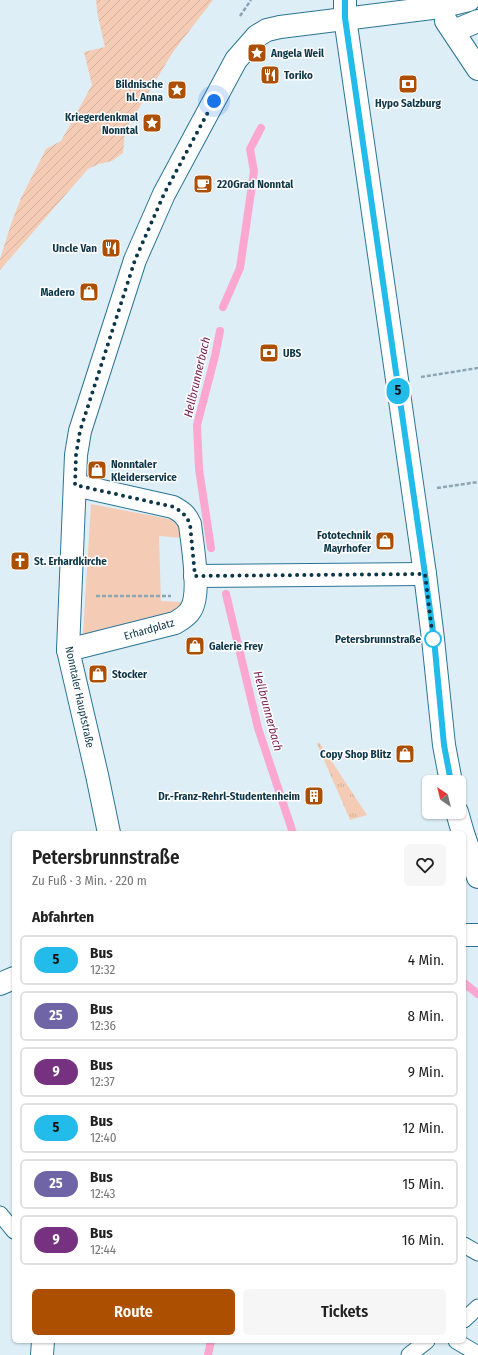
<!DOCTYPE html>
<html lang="de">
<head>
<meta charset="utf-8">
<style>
	:root { --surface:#fff; --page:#f6f6f6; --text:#222; --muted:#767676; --line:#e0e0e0; --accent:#ad4f00 }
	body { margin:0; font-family:"Fira Sans Condensed",sans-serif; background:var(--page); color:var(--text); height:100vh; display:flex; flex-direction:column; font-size:15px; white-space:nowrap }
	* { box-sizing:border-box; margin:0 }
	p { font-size:13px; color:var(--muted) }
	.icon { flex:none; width:22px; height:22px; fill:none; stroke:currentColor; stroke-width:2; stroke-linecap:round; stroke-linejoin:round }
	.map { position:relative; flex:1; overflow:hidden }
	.drawer { position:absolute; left:12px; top:831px; width:454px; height:512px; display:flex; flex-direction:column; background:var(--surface); border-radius:6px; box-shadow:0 1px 3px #0004 }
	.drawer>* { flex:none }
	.badge { padding:0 8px; border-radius:13px; font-size:14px; line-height:26px }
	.needle { width:26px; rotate:325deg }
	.tools { position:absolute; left:422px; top:775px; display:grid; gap:8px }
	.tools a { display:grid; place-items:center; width:44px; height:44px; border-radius:6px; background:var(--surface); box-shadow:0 1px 3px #0004; font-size:20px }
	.you { position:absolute; width:20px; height:20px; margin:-10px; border:3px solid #fff; border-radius:50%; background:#1a73e8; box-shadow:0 0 0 6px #1a73e833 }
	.map>.badge { position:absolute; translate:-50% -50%; box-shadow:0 0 0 2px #fff }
	h2 { padding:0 20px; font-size:15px; line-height:36px }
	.round { display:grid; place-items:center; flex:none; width:42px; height:42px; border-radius:6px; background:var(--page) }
	.headline { display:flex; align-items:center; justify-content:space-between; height:68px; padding:0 20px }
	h1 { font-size:19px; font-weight:600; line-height:30px }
	.button { display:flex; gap:8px; margin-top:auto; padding:8px 20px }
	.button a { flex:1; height:46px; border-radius:6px; background:var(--accent); color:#fff; font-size:16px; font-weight:600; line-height:46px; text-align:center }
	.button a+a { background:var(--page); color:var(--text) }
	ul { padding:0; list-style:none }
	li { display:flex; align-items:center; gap:12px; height:50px; margin:0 8px 6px; padding:0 12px; border:2px solid var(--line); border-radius:6px }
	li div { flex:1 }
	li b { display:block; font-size:15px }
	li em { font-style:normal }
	li .badge { min-width:44px; font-weight:700; text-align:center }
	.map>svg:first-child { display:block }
	.grass { fill:url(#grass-tufts) }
	.park { fill:#f4ccb6 }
	.garden { fill:url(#garden-furrows) }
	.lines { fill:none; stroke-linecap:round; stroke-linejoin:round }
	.stream { stroke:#fca7cf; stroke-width:8 }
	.lane-casing { stroke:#2b7594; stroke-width:17 }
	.street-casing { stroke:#2b7594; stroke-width:24 }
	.secondary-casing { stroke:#2b7594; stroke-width:24 }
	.path { stroke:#8ba6b2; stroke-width:2.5; stroke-dasharray:4 2; stroke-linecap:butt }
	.lane { stroke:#fff; stroke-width:15 }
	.street { stroke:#fff; stroke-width:22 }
	.secondary { stroke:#fff; stroke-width:22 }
	.line-casing { stroke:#fff; stroke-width:9 }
	.line { stroke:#22bbea; stroke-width:6 }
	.walk { stroke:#0d3748; stroke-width:4; stroke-dasharray:0 7.2 }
	.stop-dot { fill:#fff; stroke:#22bbea; stroke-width:2 }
	.labels { text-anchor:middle; stroke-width:3; stroke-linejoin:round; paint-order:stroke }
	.poi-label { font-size:11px; font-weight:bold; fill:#0d3748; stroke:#fff; text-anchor:start }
	.street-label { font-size:11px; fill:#0d3748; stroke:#fff }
	.stop-label { font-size:11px; font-weight:bold; fill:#0d3748; stroke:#fff; text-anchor:end }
	.water-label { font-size:12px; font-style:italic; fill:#781d51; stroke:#fff }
</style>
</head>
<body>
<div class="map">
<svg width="478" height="1355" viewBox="0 0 478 1355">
	<defs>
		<pattern id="grass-tufts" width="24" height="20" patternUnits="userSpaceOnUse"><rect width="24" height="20" fill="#f4ccb6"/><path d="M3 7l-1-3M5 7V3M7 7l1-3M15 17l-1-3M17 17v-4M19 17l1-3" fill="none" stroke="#d0b09e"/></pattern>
		<pattern id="garden-furrows" width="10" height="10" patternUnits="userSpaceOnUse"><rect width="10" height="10" fill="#f4ccb6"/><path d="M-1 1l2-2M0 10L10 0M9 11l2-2" fill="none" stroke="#d0b09e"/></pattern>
	</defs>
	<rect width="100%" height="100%" fill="#ddeef7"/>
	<!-- grass -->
	<path class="grass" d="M319,742L367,815L350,820L317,744Z"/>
	<!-- park -->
	<path class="park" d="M91,504L169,519L178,525L182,538L159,536L161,601L182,602L180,611L170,616L83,634Z"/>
	<!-- garden -->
	<path class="garden" d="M96,0H213L173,52L125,131L123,153L112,161L99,164L88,169L0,270V259L11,224L21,198L46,149L61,141L92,85L84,52L105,47L98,17Z"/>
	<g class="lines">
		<!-- stream -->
		<g class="stream">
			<path d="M223,307L240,268L254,171L250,149L261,128"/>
			<path d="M211,548L199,469L197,425L215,356L220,331"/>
			<path d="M226,594L258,728L293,833"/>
			<path d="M464,983L478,994"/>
			<path d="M208,1355L211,1341"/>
		</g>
		<defs>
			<g id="lane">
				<path d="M0,1214L14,1231"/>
				<path d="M464,1245L478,1253"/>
				<path d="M464,1320L478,1307"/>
				<path d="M456,1341L478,1354"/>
				<path d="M409,1355L427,1341"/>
			</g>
			<g id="street">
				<path d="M446,21L478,69"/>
				<path d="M454,31L478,21"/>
				<path d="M195,576L425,574"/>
				<path d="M68,650L175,623C180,620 187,616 190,611C202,595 192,544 190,524C186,515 182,512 173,507L75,485"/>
				<path d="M109,833L97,775L68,650L76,455L80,431L135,260L164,194L236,60L257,36L267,30L280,27L440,7L469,0"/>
				<path d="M464,935H478"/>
				<path d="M0,984L14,978"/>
				<path d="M42,1355L43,1341"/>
			</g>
			<g id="secondary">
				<path d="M345,0V18L425,574L433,639L444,745L451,782"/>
				<path d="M457,812L463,833"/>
				<path d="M464,836L478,877"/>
			</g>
		</defs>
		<!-- lane casing -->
		<use href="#lane" class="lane-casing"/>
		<!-- street casing -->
		<use href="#street" class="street-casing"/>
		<!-- secondary casing -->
		<use href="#secondary" class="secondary-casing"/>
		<!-- path -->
		<g class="path">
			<path d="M240,16L251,0"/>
			<path d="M421,377L478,368"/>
			<path d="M437,488L478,482"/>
			<path d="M96,596H171"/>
		</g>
		<!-- lane -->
		<use href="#lane" class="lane"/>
		<!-- street -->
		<use href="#street" class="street"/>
		<!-- secondary -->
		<use href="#secondary" class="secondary"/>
	</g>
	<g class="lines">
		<defs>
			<path id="line" d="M345,0V18L423,560L434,639L444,745L451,782"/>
		</defs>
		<!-- line casing -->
		<use href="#line" class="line-casing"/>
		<!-- line -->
		<use href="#line" class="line"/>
		<!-- walk -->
		<path class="walk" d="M214,101L164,194L135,260L80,431L76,455L75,485L174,507C182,512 186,515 190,524L195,576L425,574L433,639"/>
	</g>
	<!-- icons -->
	<defs>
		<symbol id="sight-square" viewBox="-11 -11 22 22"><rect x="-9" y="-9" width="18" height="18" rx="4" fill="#ad4f00" stroke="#fff"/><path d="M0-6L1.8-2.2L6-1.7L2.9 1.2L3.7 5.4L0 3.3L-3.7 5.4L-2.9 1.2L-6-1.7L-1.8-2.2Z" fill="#fff"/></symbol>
		<symbol id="restaurant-square" viewBox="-11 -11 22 22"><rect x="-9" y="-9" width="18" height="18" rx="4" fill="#ad4f00" stroke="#fff"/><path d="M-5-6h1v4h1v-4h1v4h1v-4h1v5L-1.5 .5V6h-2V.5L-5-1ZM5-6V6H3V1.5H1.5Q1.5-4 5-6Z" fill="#fff"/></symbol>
		<symbol id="bank-square" viewBox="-11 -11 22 22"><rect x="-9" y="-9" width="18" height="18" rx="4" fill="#ad4f00" stroke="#fff"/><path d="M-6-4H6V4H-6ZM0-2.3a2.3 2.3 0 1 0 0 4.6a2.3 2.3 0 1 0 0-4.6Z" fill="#fff"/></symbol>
		<symbol id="cafe-square" viewBox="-11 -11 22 22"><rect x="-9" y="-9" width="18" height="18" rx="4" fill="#ad4f00" stroke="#fff"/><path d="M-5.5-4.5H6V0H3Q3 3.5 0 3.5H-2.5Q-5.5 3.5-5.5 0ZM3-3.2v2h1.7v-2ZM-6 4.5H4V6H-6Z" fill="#fff"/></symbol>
		<symbol id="shop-square" viewBox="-11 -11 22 22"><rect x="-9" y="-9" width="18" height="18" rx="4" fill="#ad4f00" stroke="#fff"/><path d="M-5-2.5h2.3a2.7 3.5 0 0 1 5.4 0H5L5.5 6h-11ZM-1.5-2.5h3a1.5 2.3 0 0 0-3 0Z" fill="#fff"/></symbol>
		<symbol id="church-square" viewBox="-11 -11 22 22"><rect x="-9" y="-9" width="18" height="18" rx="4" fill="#ad4f00" stroke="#fff"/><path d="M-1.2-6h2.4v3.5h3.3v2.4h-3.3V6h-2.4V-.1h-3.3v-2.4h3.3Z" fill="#fff"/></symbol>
		<symbol id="building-square" viewBox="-11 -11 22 22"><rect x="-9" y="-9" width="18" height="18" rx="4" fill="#ad4f00" stroke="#fff"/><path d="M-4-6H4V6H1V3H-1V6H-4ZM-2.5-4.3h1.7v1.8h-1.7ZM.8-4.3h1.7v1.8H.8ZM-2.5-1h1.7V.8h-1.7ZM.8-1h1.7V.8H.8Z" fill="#fff"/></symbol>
	</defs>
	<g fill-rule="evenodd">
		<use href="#sight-square" x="246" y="42" width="22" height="22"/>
		<use href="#restaurant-square" x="259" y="64" width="22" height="22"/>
		<use href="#bank-square" x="397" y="73" width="22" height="22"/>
		<use href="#sight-square" x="166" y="79" width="22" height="22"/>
		<use href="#sight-square" x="141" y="112" width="22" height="22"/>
		<use href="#cafe-square" x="192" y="173" width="22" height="22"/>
		<use href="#restaurant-square" x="100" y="237" width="22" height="22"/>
		<use href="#shop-square" x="78" y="281" width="22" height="22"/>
		<use href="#bank-square" x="258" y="342" width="22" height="22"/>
		<use href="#shop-square" x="86" y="459" width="22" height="22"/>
		<use href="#shop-square" x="374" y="530" width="22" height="22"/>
		<use href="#church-square" x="9" y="550" width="22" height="22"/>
		<use href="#shop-square" x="184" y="635" width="22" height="22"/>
		<use href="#shop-square" x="87" y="663" width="22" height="22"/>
		<use href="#shop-square" x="394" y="743" width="22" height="22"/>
		<use href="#building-square" x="303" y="785" width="22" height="22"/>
	</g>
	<!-- markers -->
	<circle class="stop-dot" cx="433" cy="639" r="8"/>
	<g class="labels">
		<!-- poi labels -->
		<g class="poi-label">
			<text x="271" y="57">Angela Weil</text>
			<text x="284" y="79">Toriko</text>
			<text x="163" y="88" text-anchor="end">Bildnische<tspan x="163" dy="13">hl. Anna</tspan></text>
			<text x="408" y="107" text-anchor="middle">Hypo Salzburg</text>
			<text x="138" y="121" text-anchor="end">Kriegerdenkmal<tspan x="138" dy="13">Nonntal</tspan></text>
			<text x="217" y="188">220Grad Nonntal</text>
			<text x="97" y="252" text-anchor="end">Uncle Van</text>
			<text x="75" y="296" text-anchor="end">Madero</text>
			<text x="283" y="357">UBS</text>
			<text x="111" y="468">Nonntaler<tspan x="111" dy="13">Kleiderservice</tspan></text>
			<text x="371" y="539" text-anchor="end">Fototechnik<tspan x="371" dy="13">Mayrhofer</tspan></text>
			<text x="34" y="565">St. Erhardkirche</text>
			<text x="209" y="650">Galerie Frey</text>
			<text x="112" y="678">Stocker</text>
			<text x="391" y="758" text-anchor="end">Copy Shop Blitz</text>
			<text x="300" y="800" text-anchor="end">Dr.-Franz-Rehrl-Studentenheim</text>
		</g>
		<!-- street labels -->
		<g class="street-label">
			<text transform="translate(149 629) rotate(-16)" y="4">Erhardplatz</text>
			<text transform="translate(80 697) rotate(78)" y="4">Nonntaler Hauptstraße</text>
		</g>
		<!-- stop labels -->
		<g class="stop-label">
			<text x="421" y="643">Petersbrunnstraße</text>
		</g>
		<!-- water labels -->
		<g class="water-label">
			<text transform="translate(197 377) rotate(-77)" y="4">Hellbrunnerbach</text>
			<text transform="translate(268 711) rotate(75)" y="4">Hellbrunnerbach</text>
		</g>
	</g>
</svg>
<div class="tools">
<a><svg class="needle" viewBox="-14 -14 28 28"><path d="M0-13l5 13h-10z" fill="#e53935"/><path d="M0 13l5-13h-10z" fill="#767676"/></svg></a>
</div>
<div class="you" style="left:214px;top:101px"></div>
<b class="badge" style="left:398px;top:391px;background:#22bbea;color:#111">5</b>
<section class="drawer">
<div class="headline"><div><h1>Petersbrunnstraße</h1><p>Zu Fuß · 3 Min. · 220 m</p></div><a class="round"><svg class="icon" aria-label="heart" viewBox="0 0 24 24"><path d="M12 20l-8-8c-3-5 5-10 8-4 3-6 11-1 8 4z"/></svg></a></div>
<h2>Abfahrten</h2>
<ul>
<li><span class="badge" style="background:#22bbea;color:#111">5</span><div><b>Bus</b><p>12:32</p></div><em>4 Min.</em></li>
<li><span class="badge" style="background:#6f64a5;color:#fff">25</span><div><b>Bus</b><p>12:36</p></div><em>8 Min.</em></li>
<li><span class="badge" style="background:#763180;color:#fff">9</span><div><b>Bus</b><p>12:37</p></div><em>9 Min.</em></li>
<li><span class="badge" style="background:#22bbea;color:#111">5</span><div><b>Bus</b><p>12:40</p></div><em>12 Min.</em></li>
<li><span class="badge" style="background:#6f64a5;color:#fff">25</span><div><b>Bus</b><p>12:43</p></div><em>15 Min.</em></li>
<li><span class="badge" style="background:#763180;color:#fff">9</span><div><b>Bus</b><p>12:44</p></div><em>16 Min.</em></li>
</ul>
<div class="button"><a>Route</a><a>Tickets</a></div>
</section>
</div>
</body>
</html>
